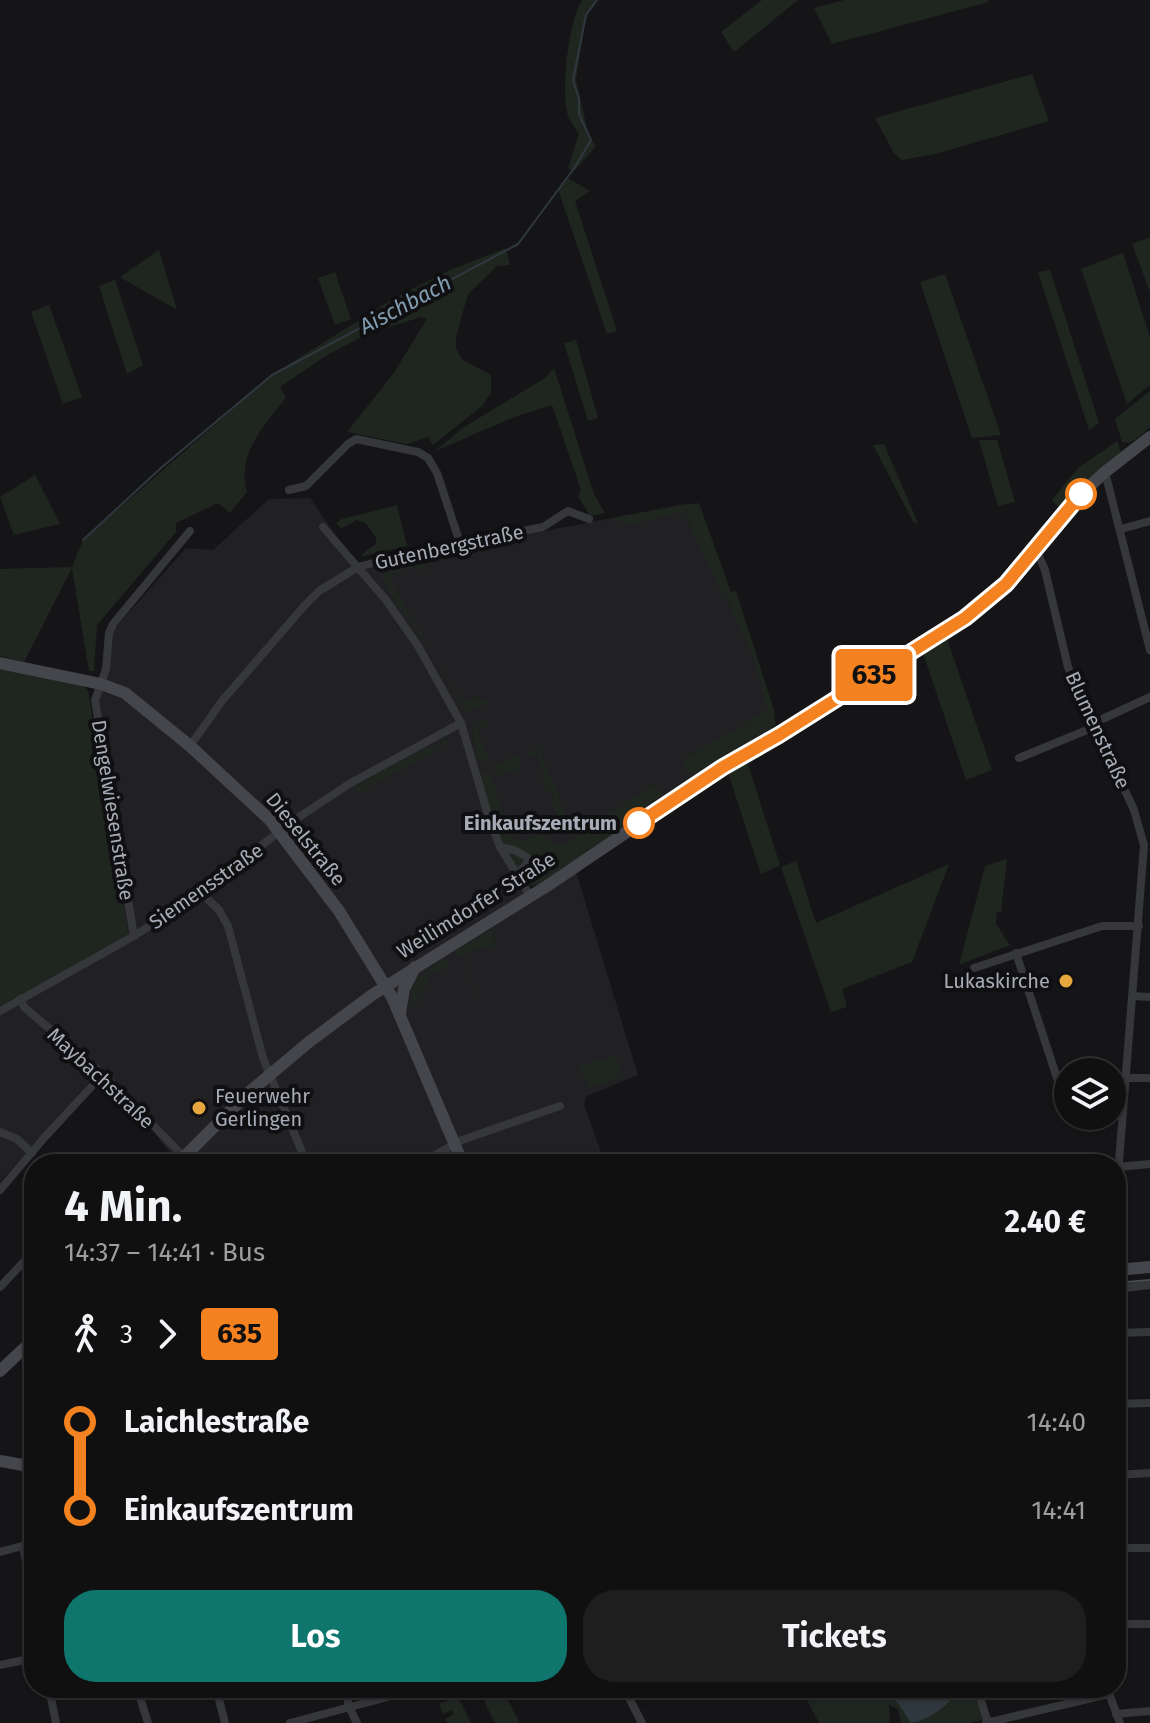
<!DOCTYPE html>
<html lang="de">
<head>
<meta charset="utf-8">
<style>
	:root { --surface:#101011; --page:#1e1e1f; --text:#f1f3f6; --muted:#9c9d9f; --line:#303031; --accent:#0f766e }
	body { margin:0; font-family:"Fira Sans",sans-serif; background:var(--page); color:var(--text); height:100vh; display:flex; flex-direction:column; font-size:30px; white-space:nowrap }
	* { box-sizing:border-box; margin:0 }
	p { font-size:26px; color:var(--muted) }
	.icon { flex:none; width:44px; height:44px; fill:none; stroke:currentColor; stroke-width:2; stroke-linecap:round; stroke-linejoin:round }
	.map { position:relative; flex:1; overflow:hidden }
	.details { position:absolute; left:24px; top:1154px; width:1102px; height:544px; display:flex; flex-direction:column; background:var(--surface); border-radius:32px; box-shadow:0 2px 6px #0004,0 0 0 2px var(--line) }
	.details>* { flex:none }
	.badge { padding:0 16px; border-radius:6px; font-size:28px; line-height:52px }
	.tools { position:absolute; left:1054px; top:1058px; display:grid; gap:16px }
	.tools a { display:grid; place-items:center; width:72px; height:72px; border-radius:50%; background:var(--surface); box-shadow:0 2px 6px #0004,0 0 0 2px var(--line); font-size:40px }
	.map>.badge { position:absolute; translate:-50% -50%; box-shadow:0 0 0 4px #fff }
	.legs { display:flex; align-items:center; gap:12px; height:88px; padding:0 40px; font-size:26px }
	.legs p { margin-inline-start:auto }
	.headline { display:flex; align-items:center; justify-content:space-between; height:136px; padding:0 40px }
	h1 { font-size:44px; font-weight:700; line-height:60px }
	.action { display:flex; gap:16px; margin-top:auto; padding:16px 40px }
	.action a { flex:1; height:92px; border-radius:32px; background:var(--accent); color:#fff; font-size:32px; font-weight:700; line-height:92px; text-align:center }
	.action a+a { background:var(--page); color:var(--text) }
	ul { padding:0 40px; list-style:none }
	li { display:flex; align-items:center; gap:28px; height:88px; font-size:30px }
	li i { display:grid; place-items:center; width:12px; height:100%; margin:0 10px; background:currentColor }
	li i::after { content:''; width:20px; height:20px; margin:-10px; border:6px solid; border-radius:50%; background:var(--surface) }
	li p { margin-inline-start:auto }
	li:first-child i { background:linear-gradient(#0000 50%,currentColor 0) }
	li:last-child i { background:linear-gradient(currentColor 50%,#0000 0) }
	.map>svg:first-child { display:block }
	.built { fill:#212123 }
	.green { fill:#1f2620 }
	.water { fill:#2f383e }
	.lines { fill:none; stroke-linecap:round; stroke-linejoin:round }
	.stream { stroke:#2f383e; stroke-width:2 }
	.street { stroke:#36373b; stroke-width:8 }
	.secondary { stroke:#44464b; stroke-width:12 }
	.tram { stroke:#4b4d52; stroke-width:2 }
	.line-1-casing { stroke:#fff; stroke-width:18 }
	.line-1 { stroke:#f58220; stroke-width:12 }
	.stop-1-dot { fill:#fff; stroke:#f58220; stroke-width:4 }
	.poi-dot { fill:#e5a73e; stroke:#101012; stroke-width:3 }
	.labels { text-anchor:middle; stroke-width:8; stroke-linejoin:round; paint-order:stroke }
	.street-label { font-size:20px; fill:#a8acb6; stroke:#101012 }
	.stop-label { font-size:20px; font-weight:bold; fill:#a8acb6; stroke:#101012; text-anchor:end }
	.poi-label { font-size:20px; fill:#a8acb6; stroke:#101012; text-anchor:end }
	.water-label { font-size:22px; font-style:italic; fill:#819baf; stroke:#101012 }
</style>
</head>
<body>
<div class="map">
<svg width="1150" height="1723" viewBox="0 0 1150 1723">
	<rect width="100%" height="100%" fill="#151517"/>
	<!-- built -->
	<path class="built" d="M310,498L358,567L690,503L752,645L776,725L524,887L530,896L572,866L577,875L638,1075L587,1096L584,1104L605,1164H178L143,1117L105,1083L92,1079L0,1182V1007L81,962L109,815L92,701L114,629L186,548L213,550L269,499Z"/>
	<!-- green -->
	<g class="green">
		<path d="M582,0H598L586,15L576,79L588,134L596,146L574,171L568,168L579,134C575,127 568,119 567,112C561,87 569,21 582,0Z"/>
		<path d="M762,0H798L734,52L721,32Z"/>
		<path d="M844,0H988L989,2L832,44L814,8Z"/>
		<path d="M1032,74L1049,121L935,154L902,160L894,153L875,118Z"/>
		<path d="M568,178L590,191L575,201L617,331L607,334L558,189Z"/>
		<path d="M1150,237V292L1132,244Z"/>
		<path d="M506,248L510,265L497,266L468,294L456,337V349L463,360L491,375V393L482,406L433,445L428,437L407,444L347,432L393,374L427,319L421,317L365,335L327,355L280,387L286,398C264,425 236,455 247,492L230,513L218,503L176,523V532L97,625L94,671H89L72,568L24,662L0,656V569L72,567L83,540L272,375L396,297L450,270Z"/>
		<path d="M159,250L177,310L120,277Z"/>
		<path d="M1123,253L1150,337V385L1127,404L1081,269Z"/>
		<path d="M1050,270L1099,423L1089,430L1038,272Z"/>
		<path d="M335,272L351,319L335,325L318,278Z"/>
		<path d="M945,274L1001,435L972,438L920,282Z"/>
		<path d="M115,280L143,365L127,374L99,286Z"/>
		<path d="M49,305L82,397L63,404L31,312Z"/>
		<path d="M576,340L598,418L588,421L564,343Z"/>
		<path d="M554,368L594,494L605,513L590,516L578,496L581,490L552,405L514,417L435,451L464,427L545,378Z"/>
		<path d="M1150,391V427C1142,434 1133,445 1122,442L1115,419Z"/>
		<path d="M979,440H997L1015,502L998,506Z"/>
		<path d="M1117,441L1121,453L1061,510L1052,500L1078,468Z"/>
		<path d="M884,444L918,523H914L873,445Z"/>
		<path d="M35,475L60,524L14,535L0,497Z"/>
		<path d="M699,503L731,592L736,591L774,710L775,724L693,775L687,771L684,759L768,710L753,659L726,595H723L684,512L630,524L611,518Z"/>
		<path d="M397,505L407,546L364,556L361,555L376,544V538L366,523L356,520L341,529L336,523L342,519Z"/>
		<path d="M415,559L422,560L427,569L421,572L416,566L392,574L390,581L463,703L480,696L482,700L488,699L489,703L465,712L436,658L384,584V564Z"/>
		<path d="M946,636L992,770L966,780L923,653Z"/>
		<path d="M0,668L77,682L88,690L128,937L0,1006Z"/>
		<path d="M486,719L488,724L477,731L490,762L479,760L472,732L477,724Z"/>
		<path d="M447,740V744L359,793L355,788L402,760Z"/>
		<path d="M542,746L543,750L540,751L567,817L575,815L578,823L563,829L552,801L554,798L551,790L547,791L540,774L544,772L537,755L529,758L527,752Z"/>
		<path d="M516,754L520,758L519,774L515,769L499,776L495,765Z"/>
		<path d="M747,761L780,865L761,874L728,773Z"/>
		<path d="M491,774L508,833L515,840H526L542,833L555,845L566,844L654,784L663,794L624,821V829L560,877L532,886L516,875L500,847L477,776Z"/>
		<path d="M1007,859L1001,912H997L996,924L1010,945L959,965L985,866Z"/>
		<path d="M796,861L816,923L949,864L912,962L842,989L847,1007L831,1012L781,867Z"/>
		<path d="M489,931H491L496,945L494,949L491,945L464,954L481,1011L462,954L456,955L455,952Z"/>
		<path d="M446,958L449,968L427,975L429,985L419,989L421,995L415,997L418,1005L413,1006L412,987L425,972Z"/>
		<path d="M616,1055L623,1077L588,1088L580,1067Z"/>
		<path d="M449,1688L455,1690L471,1688L458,1697L471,1723H447L445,1719L454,1714L452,1710L443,1714L439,1704L451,1699Z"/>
		<path d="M480,1688H485L491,1698L498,1694L495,1688H501L520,1723H495L479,1691Z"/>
		<path d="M801,1688H888V1696L899,1704L911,1723H901L898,1709L889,1705L890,1723H819Z"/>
		<path d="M949,1688H974L983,1720L970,1723H914L944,1707L952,1693Z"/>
	</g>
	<!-- water -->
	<path class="water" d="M888,1688H949L953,1697C945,1708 926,1721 911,1723C904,1714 900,1702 889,1696Z"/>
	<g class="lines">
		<!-- stream -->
		<path class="stream" d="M83,540L162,467L272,375L518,244L575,167L591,140L579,114V99L573,80L586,15L597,0"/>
		<!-- street -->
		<g class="street">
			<path d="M1105,472L1150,650"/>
			<path d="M289,490L306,486L348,444L356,439L418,452L428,458L437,473L460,543"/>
			<path d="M323,527L386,600L418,646L461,723L489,818L500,847L531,897"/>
			<path d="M1121,529L1150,521"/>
			<path d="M1033,551L1039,556L1045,570L1068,667L1134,810L1144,845L1116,1200"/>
			<path d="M190,746L222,701L305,605L319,591L358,567L403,555L543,527L568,511L589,519"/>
			<path d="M1019,758L1087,730L1096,722L1150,697"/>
			<path d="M500,847L514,850L527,857L528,863L516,875"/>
			<path d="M201,893L219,910L228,926L263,1058L307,1164"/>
			<path d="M134,936L95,700L106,669L109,633L113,624L190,531"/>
			<path d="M1016,953L1058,1081L1061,1085L1068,1086"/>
			<path d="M974,968L1102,926H1139"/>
			<path d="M1133,996L1150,997"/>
			<path d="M20,999L24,1007L103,1074L183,1156"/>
			<path d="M0,1011L134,936L201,893L290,823L349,784L461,723"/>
			<path d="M1112,1078H1150"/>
			<path d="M0,1132L17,1139L32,1153"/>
			<path d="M419,1164L462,1140L560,1106"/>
			<path d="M1118,1167L1150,1164"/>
			<path d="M0,1190L44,1138L103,1074"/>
			<path d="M0,1287L34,1251"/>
			<path d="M1116,1289L1150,1285"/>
			<path d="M1116,1333L1150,1332"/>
			<path d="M1116,1404L1150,1403"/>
			<path d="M1116,1475L1150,1473"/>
			<path d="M23,1546L34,1607"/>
			<path d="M1116,1548H1150"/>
			<path d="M0,1552L34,1543"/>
			<path d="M1116,1624H1150"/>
			<path d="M0,1665L34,1658"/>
			<path d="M49,1688L56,1723"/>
			<path d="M137,1688L148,1723"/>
			<path d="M216,1688L225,1723"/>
			<path d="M345,1688L349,1707L357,1723"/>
			<path d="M624,1688L642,1723"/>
			<path d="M977,1688L988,1723"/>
			<path d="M1107,1688L1120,1723"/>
			<path d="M1116,1714L1150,1711"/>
			<path d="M290,1723L421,1688"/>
			<path d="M986,1723L1109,1694"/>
		</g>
		<!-- secondary -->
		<g class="secondary">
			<path d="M0,663L101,684L125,693L190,746L270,820L339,911L392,997L463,1164"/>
			<path d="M400,1013L404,989L415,967"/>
			<path d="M177,1164L247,1094L309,1042L372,995L547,886L723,767L779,735L965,618L1006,584L1081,494L1105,472L1150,437"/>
			<path d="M1116,1270L1150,1267"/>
			<path d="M0,1371L34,1339"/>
			<path d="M0,1461L34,1467"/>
		</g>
		<!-- tram -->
		<path class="tram" d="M1116,1283L1150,1280"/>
	</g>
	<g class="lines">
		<defs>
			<path id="line-1" d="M639,823L723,767L779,735L965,618L1006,584L1081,494"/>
		</defs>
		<!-- line-1 casing -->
		<use href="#line-1" class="line-1-casing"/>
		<!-- line-1 -->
		<use href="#line-1" class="line-1"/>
	</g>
	<!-- markers -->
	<g class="stop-1-dot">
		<circle cx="1081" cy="494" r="14"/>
		<circle cx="639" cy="823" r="14"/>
	</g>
	<g class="poi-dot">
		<circle cx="1066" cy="981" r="8"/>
		<circle cx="199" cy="1108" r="8"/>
	</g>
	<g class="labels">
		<!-- street labels -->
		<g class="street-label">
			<text transform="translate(449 547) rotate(-12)" y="7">Gutenbergstraße</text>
			<text transform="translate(1098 730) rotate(65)" y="7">Blumenstraße</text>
			<text transform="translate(113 810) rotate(81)" y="7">Dengelwiesenstraße</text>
			<text transform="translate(306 839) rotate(51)" y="7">Dieselstraße</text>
			<text transform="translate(206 886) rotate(-35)" y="7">Siemensstraße</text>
			<text transform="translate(476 905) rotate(-32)" y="7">Weilimdorfer Straße</text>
			<text transform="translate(101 1078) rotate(43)" y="7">Maybachstraße</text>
		</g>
		<!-- stop labels -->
		<g class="stop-label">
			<text x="617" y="830">Einkaufszentrum</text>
		</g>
		<!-- poi labels -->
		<g class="poi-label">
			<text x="1050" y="988">Lukaskirche</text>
			<text x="215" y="1103" text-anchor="start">Feuerwehr<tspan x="215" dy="23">Gerlingen</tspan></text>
		</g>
		<!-- water labels -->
		<g class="water-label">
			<text transform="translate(405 304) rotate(-28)" y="8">Aischbach</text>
		</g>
	</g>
</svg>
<div class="tools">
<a><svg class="icon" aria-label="layers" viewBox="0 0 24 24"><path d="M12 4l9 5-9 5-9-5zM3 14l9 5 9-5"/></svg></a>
</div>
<b class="badge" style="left:874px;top:675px;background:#f58220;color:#111">635</b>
<section class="details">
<div class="headline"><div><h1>4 Min.</h1><p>14:37 – 14:41 · Bus</p></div><b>2.40 €</b></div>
<div class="legs"><svg class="icon" aria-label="walk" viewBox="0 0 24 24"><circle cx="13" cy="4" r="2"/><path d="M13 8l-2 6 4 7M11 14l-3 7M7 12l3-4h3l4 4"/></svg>3<svg class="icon" aria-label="forward" viewBox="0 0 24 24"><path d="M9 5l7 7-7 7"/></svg><b class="badge" style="background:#f58220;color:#111">635</b></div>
<ul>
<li><i style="color:#f58220"></i><b>Laichlestraße</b><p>14:40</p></li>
<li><i style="color:#f58220"></i><b>Einkaufszentrum</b><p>14:41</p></li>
</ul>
<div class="action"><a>Los</a><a>Tickets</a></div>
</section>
</div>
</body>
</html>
